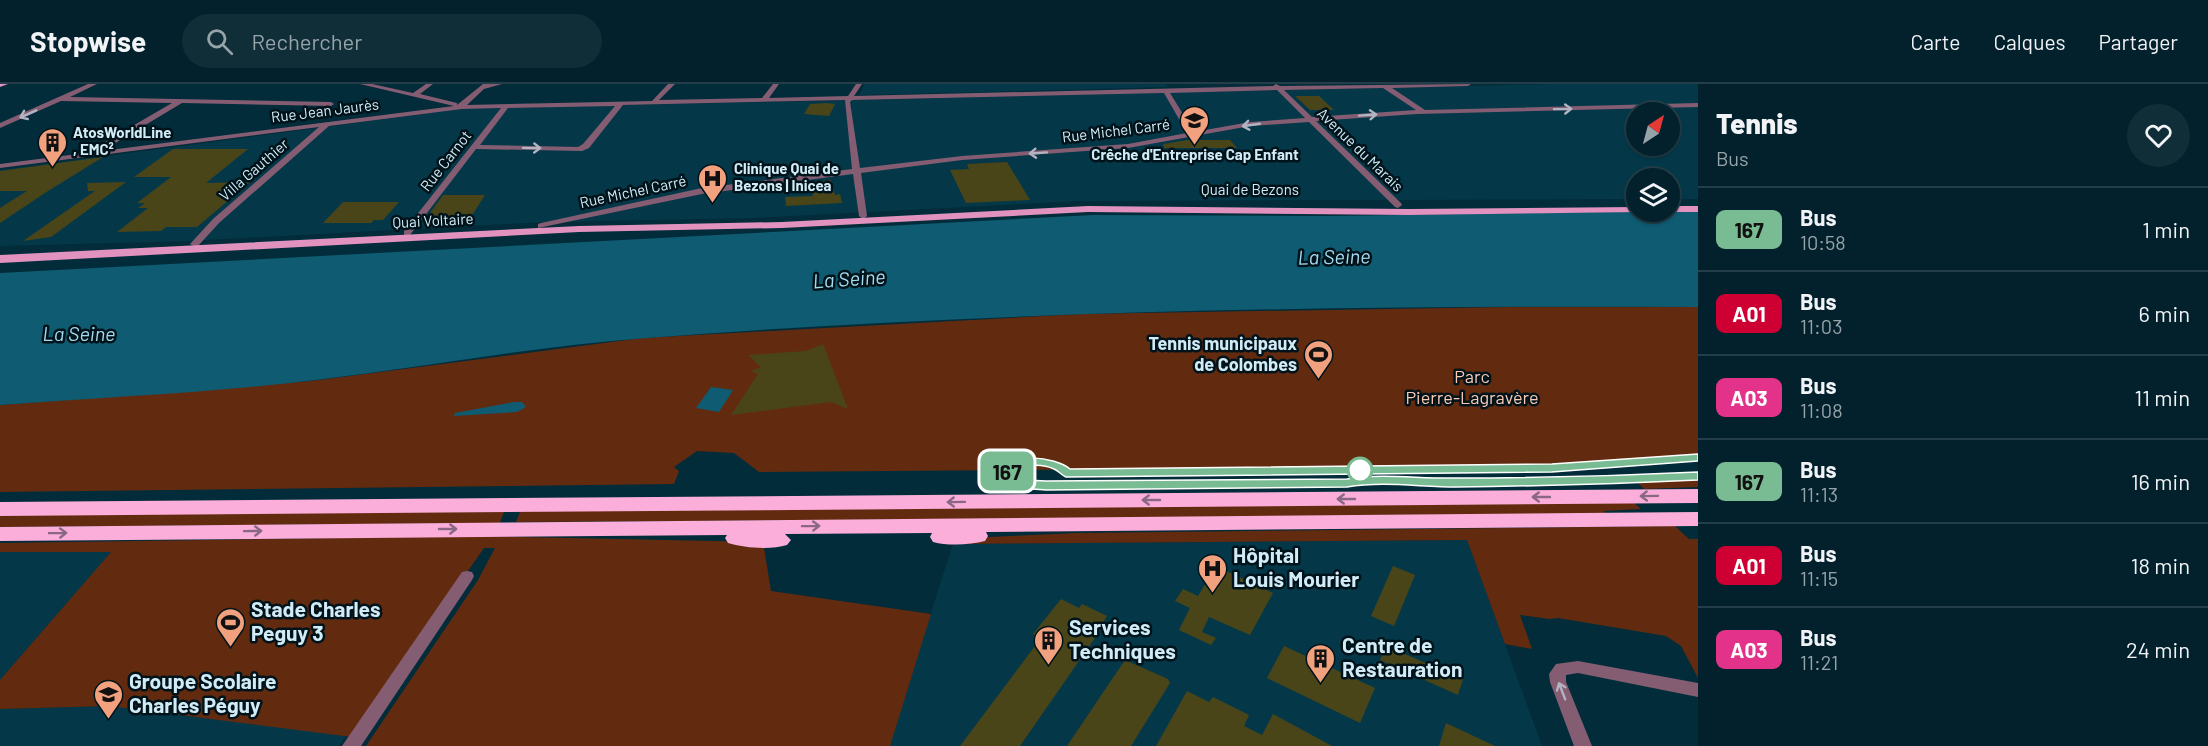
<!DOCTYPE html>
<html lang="fr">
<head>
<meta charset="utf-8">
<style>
	:root { --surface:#02212c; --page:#102e38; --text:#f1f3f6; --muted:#96a3a9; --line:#233e48 }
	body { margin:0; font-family:Barlow,sans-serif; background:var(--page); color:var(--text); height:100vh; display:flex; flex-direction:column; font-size:22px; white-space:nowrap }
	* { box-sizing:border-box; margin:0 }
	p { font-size:20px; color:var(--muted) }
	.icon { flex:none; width:33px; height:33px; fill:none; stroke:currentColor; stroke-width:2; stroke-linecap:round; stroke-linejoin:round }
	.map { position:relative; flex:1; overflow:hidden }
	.sheet { display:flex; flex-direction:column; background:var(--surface); width:510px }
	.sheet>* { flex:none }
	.badge { padding:0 12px; border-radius:9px; font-size:21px; line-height:39px }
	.needle { width:39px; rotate:36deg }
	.fabs { position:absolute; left:1626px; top:18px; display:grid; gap:12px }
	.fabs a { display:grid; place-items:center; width:54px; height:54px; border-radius:50%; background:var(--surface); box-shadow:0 2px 4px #0004,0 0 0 2px var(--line); font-size:30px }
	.map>.badge { position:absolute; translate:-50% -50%; box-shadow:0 0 0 3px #fff }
	.round { display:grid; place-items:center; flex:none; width:63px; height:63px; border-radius:32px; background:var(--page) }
	.headline { display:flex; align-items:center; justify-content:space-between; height:102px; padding:0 18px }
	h1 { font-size:28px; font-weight:800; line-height:45px }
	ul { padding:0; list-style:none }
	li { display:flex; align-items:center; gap:18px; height:84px; padding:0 18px; border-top:2px solid var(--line) }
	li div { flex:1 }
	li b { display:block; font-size:22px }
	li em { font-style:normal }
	li .badge { min-width:66px; font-weight:700; text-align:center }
	header { display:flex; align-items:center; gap:36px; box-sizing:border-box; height:84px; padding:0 30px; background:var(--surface); border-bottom:2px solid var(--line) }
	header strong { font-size:28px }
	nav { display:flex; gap:33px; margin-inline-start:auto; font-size:21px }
	.search { width:420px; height:54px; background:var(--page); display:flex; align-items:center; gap:15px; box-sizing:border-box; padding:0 21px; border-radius:33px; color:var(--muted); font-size:22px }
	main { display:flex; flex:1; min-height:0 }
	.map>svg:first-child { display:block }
	.built { fill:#043848; fill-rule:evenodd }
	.green { fill:#622b10 }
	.water { fill:#0e5b72 }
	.building { fill:#494519 }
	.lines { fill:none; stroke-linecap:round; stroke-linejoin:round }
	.minor { fill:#845d73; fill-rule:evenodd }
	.major { fill:#e192bf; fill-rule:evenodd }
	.highway { fill:#fbaeda; fill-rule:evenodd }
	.oneway { stroke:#b3b3c2 }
	.oneway2 { stroke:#8a6884 }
	.line { fill:#79bb92; stroke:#fff; stroke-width:1.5 }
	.stop-dot { fill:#fff; stroke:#79bb92; stroke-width:3 }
	.labels { text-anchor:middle; stroke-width:5; stroke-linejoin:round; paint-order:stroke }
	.far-street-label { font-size:15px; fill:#d2ecf7; stroke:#01131a }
	.far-poi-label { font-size:15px; font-weight:bold; fill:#d2ecf7; stroke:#01131a; text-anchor:start }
	.poi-label { font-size:18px; font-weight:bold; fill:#d2ecf7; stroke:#01131a; text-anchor:end }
	.park-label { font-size:18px; fill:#fbcab4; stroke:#01131a }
	.water-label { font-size:20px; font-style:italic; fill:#a5dbf1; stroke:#01131a }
	.near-poi-label { font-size:21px; font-weight:bold; fill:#d2ecf7; stroke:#01131a; text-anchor:start }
</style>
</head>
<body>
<header>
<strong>Stopwise</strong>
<div class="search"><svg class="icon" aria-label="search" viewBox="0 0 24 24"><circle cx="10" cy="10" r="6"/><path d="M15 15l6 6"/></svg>Rechercher</div>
<nav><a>Carte</a><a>Calques</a><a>Partager</a></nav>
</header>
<main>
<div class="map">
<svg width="1698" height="662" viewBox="0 0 1698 662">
	<rect width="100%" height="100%" fill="#022c3a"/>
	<!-- built -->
	<g class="built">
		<path d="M865,0H1166L1168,3L859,11Z"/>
		<path d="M1553,0H1698V115H1670V94H1636V115L1078,117L753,134L545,138L187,157L0,162V86L462,25ZM1636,28H1670V62H1636Z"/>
		<path d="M1467,456L1542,662H888L953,460Z"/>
		<path d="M112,467L0,596V468Z"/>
		<path d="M109,622L306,646L346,652L339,662H0V625Z"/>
	</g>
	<!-- green -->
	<g class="green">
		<path d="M1508,223H1698V373L1571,382L759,388L734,369L697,367L674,383L679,387L674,400L0,408V321L311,297L642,254L1081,230Z"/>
		<path d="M1698,395V403L1644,405L1636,397Z"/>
		<path d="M1632,417L1641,425L1604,427L1606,431L516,438L521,425Z"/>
		<path d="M505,425L500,439L0,443V431Z"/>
		<path d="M1675,442L1689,455H1698V594L1681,562L1666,552L1558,534L1549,535L1520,531L1532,565L1505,560L1467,456L953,460L966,454L1077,449Z"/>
		<path d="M475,452L763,458L771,507L931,530L890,662H366L478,496L495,464H484L352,653L109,622L0,625V596L111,468H0V459Z"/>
	</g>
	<!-- water -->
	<g class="water">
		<path d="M1698,127V223C1347,221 996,227 647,254C536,262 426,283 316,296C211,309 105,313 0,321V189L1093,131L1328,132Z"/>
		<path d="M711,303L733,306L719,328L696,324Z"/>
		<path d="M514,318H522L526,323L517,328L454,332L455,329Z"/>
	</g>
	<!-- building -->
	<g class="building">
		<path d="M1295,12H1319L1334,26H1310Z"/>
		<path d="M826,19L835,20L829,32L804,30L810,20Z"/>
		<path d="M1188,56H1230L1237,64H1164L1163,60Z"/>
		<path d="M173,65H248L206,99L250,98L197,143H166L161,147L117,148L148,124H138L145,119H137L171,93H134Z"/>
		<path d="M103,73L48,107L0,139V124L27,107H0V87Z"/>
		<path d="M1007,78L1030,116L966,119L950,86L969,85L967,80Z"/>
		<path d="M831,96L835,111L840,110L842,119L786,122L785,113L813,112L810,98Z"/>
		<path d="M126,98L51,153L23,157L95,107H88L87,99Z"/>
		<path d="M443,111H485L469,136H425Z"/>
		<path d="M343,118H399L383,136H374L371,139H323Z"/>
		<path d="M823,260L848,325L831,318L731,331L758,290L751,287L761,283L748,271L806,267Z"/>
		<path d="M1216,482L1273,509L1250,551L1209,533L1202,548L1216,554L1211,561L1179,546L1190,524L1175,517L1183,505L1198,512Z"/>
		<path d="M1393,482L1415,491L1394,542L1371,532Z"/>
		<path d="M1061,515L1079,524L1082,520L1107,532L1104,537L1106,538L1020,662H960L1041,554L1033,550Z"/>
		<path d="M1284,562L1375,604L1360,639L1267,594Z"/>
		<path d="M1386,562L1463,595L1458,611L1380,576Z"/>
		<path d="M1125,576L1168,595L1170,599L1131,662H1067Z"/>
		<path d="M1187,607L1209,618L1213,613L1249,631L1244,642L1262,651L1273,630L1332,662H1156Z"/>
		<path d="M1446,639L1495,662H1439Z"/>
	</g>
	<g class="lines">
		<!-- minor -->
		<g class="minor">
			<path d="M88,0H97L70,13L331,18L334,20L331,22L182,19L102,67L454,22L360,0H372L413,9L426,0H433L420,10L457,19V21L483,0H502L484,5L467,21L652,17L668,0H675L659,16L762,14L773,0H779L769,14L848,12L856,0H862L854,12L1273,2L1276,0L1280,2L1471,0L1468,2L1392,4L1425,26L1698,19V23L1417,30L1316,37L1401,119L1402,121L1398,124L1395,123L1309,38L1250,42L1128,64L962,76L861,89L867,132L863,135L859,132L853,90L702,110L538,144V140L541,139L702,104L852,85L845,16L623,21L589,64L582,67L476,65L410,151H404V147L501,24L462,25L329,42L219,139L198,162L195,163L190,160L213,135L319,43L0,84V80L93,68V65L172,19L61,17L0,44V39ZM1383,4L1416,26L1312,33L1284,6ZM1277,6L1305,34L1250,38L1194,48L1170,9ZM1164,9L1187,49L1128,60L962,72L860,84L850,18L852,16ZM615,22L583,60L578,63L480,61L508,24Z"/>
			<path d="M467,487L472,488L474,492L472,496L361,662H342L462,488Z"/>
			<path d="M1578,577L1698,599V613L1578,589L1566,591V598L1592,662H1574L1550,598L1549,590L1556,580Z"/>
		</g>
		<!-- major -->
		<g class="major">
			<path d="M0,0H8L0,3Z"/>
			<path d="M1088,122L1409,125L1636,123V128H1640L1409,131L1088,128L782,144L579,148L0,179V171L579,142L782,138Z"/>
			<path d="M1670,122H1698V128H1667H1670Z"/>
		</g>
		<!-- highway -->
		<g class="highway">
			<path d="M1698,405V419L0,432V418Z"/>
			<path d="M1698,428V442L986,448L988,452L985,457C970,461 948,462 933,458L930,453L932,449L785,450L791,456L787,461C771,466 744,464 728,459L725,454L727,451L0,457V443Z"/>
		</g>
	</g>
	<!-- one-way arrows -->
	<defs><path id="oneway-shaft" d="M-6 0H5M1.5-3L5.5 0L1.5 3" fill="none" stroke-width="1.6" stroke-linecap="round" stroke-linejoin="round" transform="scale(1.5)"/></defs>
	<g class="oneway">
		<use href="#oneway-shaft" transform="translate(1563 25) rotate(-1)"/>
		<use href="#oneway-shaft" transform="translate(28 30) rotate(156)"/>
		<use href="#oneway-shaft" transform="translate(1368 31) rotate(-4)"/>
		<use href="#oneway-shaft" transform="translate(1251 41) rotate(172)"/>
		<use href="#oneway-shaft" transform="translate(532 64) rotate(1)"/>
		<use href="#oneway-shaft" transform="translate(1038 69) rotate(176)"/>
		<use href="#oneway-shaft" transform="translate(1562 607) rotate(-111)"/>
	</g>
	<g class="oneway2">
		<use href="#oneway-shaft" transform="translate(1649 412) rotate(179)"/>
		<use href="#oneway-shaft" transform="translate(1541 413) rotate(180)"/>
		<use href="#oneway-shaft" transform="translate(1346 415) rotate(180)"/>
		<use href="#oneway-shaft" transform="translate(1151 416) rotate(180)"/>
		<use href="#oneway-shaft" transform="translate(956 418) rotate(179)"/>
		<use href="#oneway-shaft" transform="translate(811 442) rotate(-1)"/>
		<use href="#oneway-shaft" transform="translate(448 445)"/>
		<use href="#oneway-shaft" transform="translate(253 447) rotate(-1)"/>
		<use href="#oneway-shaft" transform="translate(58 449) rotate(-1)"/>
	</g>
	<!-- line -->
	<path class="line" d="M1698,370V377L1552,388L1066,393C1061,391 1059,387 1054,385C1044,380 1020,379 1013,389L1025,396L1046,397L1347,395C1383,389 1420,395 1456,394C1537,394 1617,392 1698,388V396C1617,400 1537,402 1456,403C1420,403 1383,397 1347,403L1046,406C1027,405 1012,405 1000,389C1006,366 1056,373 1070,385L1552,380Z"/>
	<!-- icons -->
	<defs>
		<symbol id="school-pin" viewBox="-11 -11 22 30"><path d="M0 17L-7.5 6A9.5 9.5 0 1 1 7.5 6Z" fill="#f1a17d" stroke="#01131a"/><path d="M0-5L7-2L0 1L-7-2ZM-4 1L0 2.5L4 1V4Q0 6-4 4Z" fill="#111"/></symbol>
		<symbol id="building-pin" viewBox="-11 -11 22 30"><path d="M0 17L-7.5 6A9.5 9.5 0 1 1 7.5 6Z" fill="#f1a17d" stroke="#01131a"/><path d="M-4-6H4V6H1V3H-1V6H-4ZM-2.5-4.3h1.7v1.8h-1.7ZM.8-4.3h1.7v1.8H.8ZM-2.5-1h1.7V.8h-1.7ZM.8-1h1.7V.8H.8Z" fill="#111"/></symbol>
		<symbol id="hospital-pin" viewBox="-11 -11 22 30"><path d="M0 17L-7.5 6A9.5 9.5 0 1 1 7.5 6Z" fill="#f1a17d" stroke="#01131a"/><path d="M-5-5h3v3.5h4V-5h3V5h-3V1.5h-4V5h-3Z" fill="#111"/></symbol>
		<symbol id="stadium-pin" viewBox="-11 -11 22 30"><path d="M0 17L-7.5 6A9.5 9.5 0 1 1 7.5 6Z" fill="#f1a17d" stroke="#01131a"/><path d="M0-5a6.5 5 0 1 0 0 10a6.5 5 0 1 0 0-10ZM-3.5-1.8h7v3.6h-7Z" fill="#111"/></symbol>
	</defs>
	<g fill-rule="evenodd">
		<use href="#school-pin" x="1178" y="20" width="33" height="45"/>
		<use href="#building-pin" x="36" y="42" width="33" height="45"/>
		<use href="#hospital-pin" x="696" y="78" width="33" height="45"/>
		<use href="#stadium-pin" x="1302" y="254" width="33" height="45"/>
		<use href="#hospital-pin" x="1196" y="468" width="33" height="45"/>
		<use href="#stadium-pin" x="214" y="522" width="33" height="45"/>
		<use href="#building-pin" x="1032" y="540" width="33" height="45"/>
		<use href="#building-pin" x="1304" y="558" width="33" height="45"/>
		<use href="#school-pin" x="92" y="594" width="33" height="45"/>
	</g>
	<!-- markers -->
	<circle class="stop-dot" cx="1360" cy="386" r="12"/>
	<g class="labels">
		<!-- far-street labels -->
		<g class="far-street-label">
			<text transform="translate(325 27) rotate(-7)" y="5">Rue Jean Jaurès</text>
			<text transform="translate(1116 47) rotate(-7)" y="5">Rue Michel Carré</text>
			<text transform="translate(1360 66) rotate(44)" y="5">Avenue du Marais</text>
			<text transform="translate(446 77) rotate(-52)" y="5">Rue Carnot</text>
			<text transform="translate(254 86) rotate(-41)" y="5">Villa Gauthier</text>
			<text x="1250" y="111">Quai de Bezons</text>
			<text transform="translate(633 108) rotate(-12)" y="5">Rue Michel Carré</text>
			<text transform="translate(433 137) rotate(-3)" y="5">Quai Voltaire</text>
		</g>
		<!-- far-poi labels -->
		<g class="far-poi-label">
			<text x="73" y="54">AtosWorldLine<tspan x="73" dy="17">, EMC²</tspan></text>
			<text x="1195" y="76" text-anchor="middle">Crêche d'Entreprise Cap Enfant</text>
			<text x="734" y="90">Clinique Quai de<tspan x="734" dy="17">Bezons | Inicea</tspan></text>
		</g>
		<!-- poi labels -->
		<g class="poi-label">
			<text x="1297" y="266">Tennis municipaux<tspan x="1297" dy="21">de Colombes</tspan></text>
		</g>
		<!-- park labels -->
		<g class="park-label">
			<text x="1472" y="299">Parc<tspan x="1472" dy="21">Pierre-Lagravère</tspan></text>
		</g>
		<!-- water labels -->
		<g class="water-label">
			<text transform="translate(1334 173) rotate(-1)" y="7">La Seine</text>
			<text transform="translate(849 195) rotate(-4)" y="7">La Seine</text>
			<text x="79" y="257">La Seine</text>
		</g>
		<!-- near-poi labels -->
		<g class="near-poi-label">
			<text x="1233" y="479">Hôpital<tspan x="1233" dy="24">Louis Mourier</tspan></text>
			<text x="251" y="533">Stade Charles<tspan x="251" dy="24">Peguy 3</tspan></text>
			<text x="1069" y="551">Services<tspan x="1069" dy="24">Techniques</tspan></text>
			<text x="1342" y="569">Centre de<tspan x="1342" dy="24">Restauration</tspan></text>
			<text x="129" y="605">Groupe Scolaire<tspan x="129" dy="24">Charles Péguy</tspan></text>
		</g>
	</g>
</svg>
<div class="fabs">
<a><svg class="needle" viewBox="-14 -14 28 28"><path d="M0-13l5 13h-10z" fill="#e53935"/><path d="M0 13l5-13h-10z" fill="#96a3a9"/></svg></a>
<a><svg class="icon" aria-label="layers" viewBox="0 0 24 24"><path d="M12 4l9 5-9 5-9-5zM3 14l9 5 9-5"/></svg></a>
</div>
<b class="badge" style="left:1007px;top:387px;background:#79bb92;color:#111">167</b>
</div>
<section class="sheet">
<div class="headline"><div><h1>Tennis</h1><p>Bus</p></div><a class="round"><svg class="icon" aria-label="heart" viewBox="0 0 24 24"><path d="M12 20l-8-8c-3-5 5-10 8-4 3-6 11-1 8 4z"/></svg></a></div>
<ul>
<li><span class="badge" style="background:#79bb92;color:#111">167</span><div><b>Bus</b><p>10:58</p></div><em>1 min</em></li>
<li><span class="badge" style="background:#ce0033;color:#fff">A01</span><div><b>Bus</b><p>11:03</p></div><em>6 min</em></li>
<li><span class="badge" style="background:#e33289;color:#fff">A03</span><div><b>Bus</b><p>11:08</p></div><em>11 min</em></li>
<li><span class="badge" style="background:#79bb92;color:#111">167</span><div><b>Bus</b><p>11:13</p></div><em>16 min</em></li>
<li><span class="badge" style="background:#ce0033;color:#fff">A01</span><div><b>Bus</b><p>11:15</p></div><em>18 min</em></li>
<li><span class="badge" style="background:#e33289;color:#fff">A03</span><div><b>Bus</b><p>11:21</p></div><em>24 min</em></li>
</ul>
</section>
</main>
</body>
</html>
